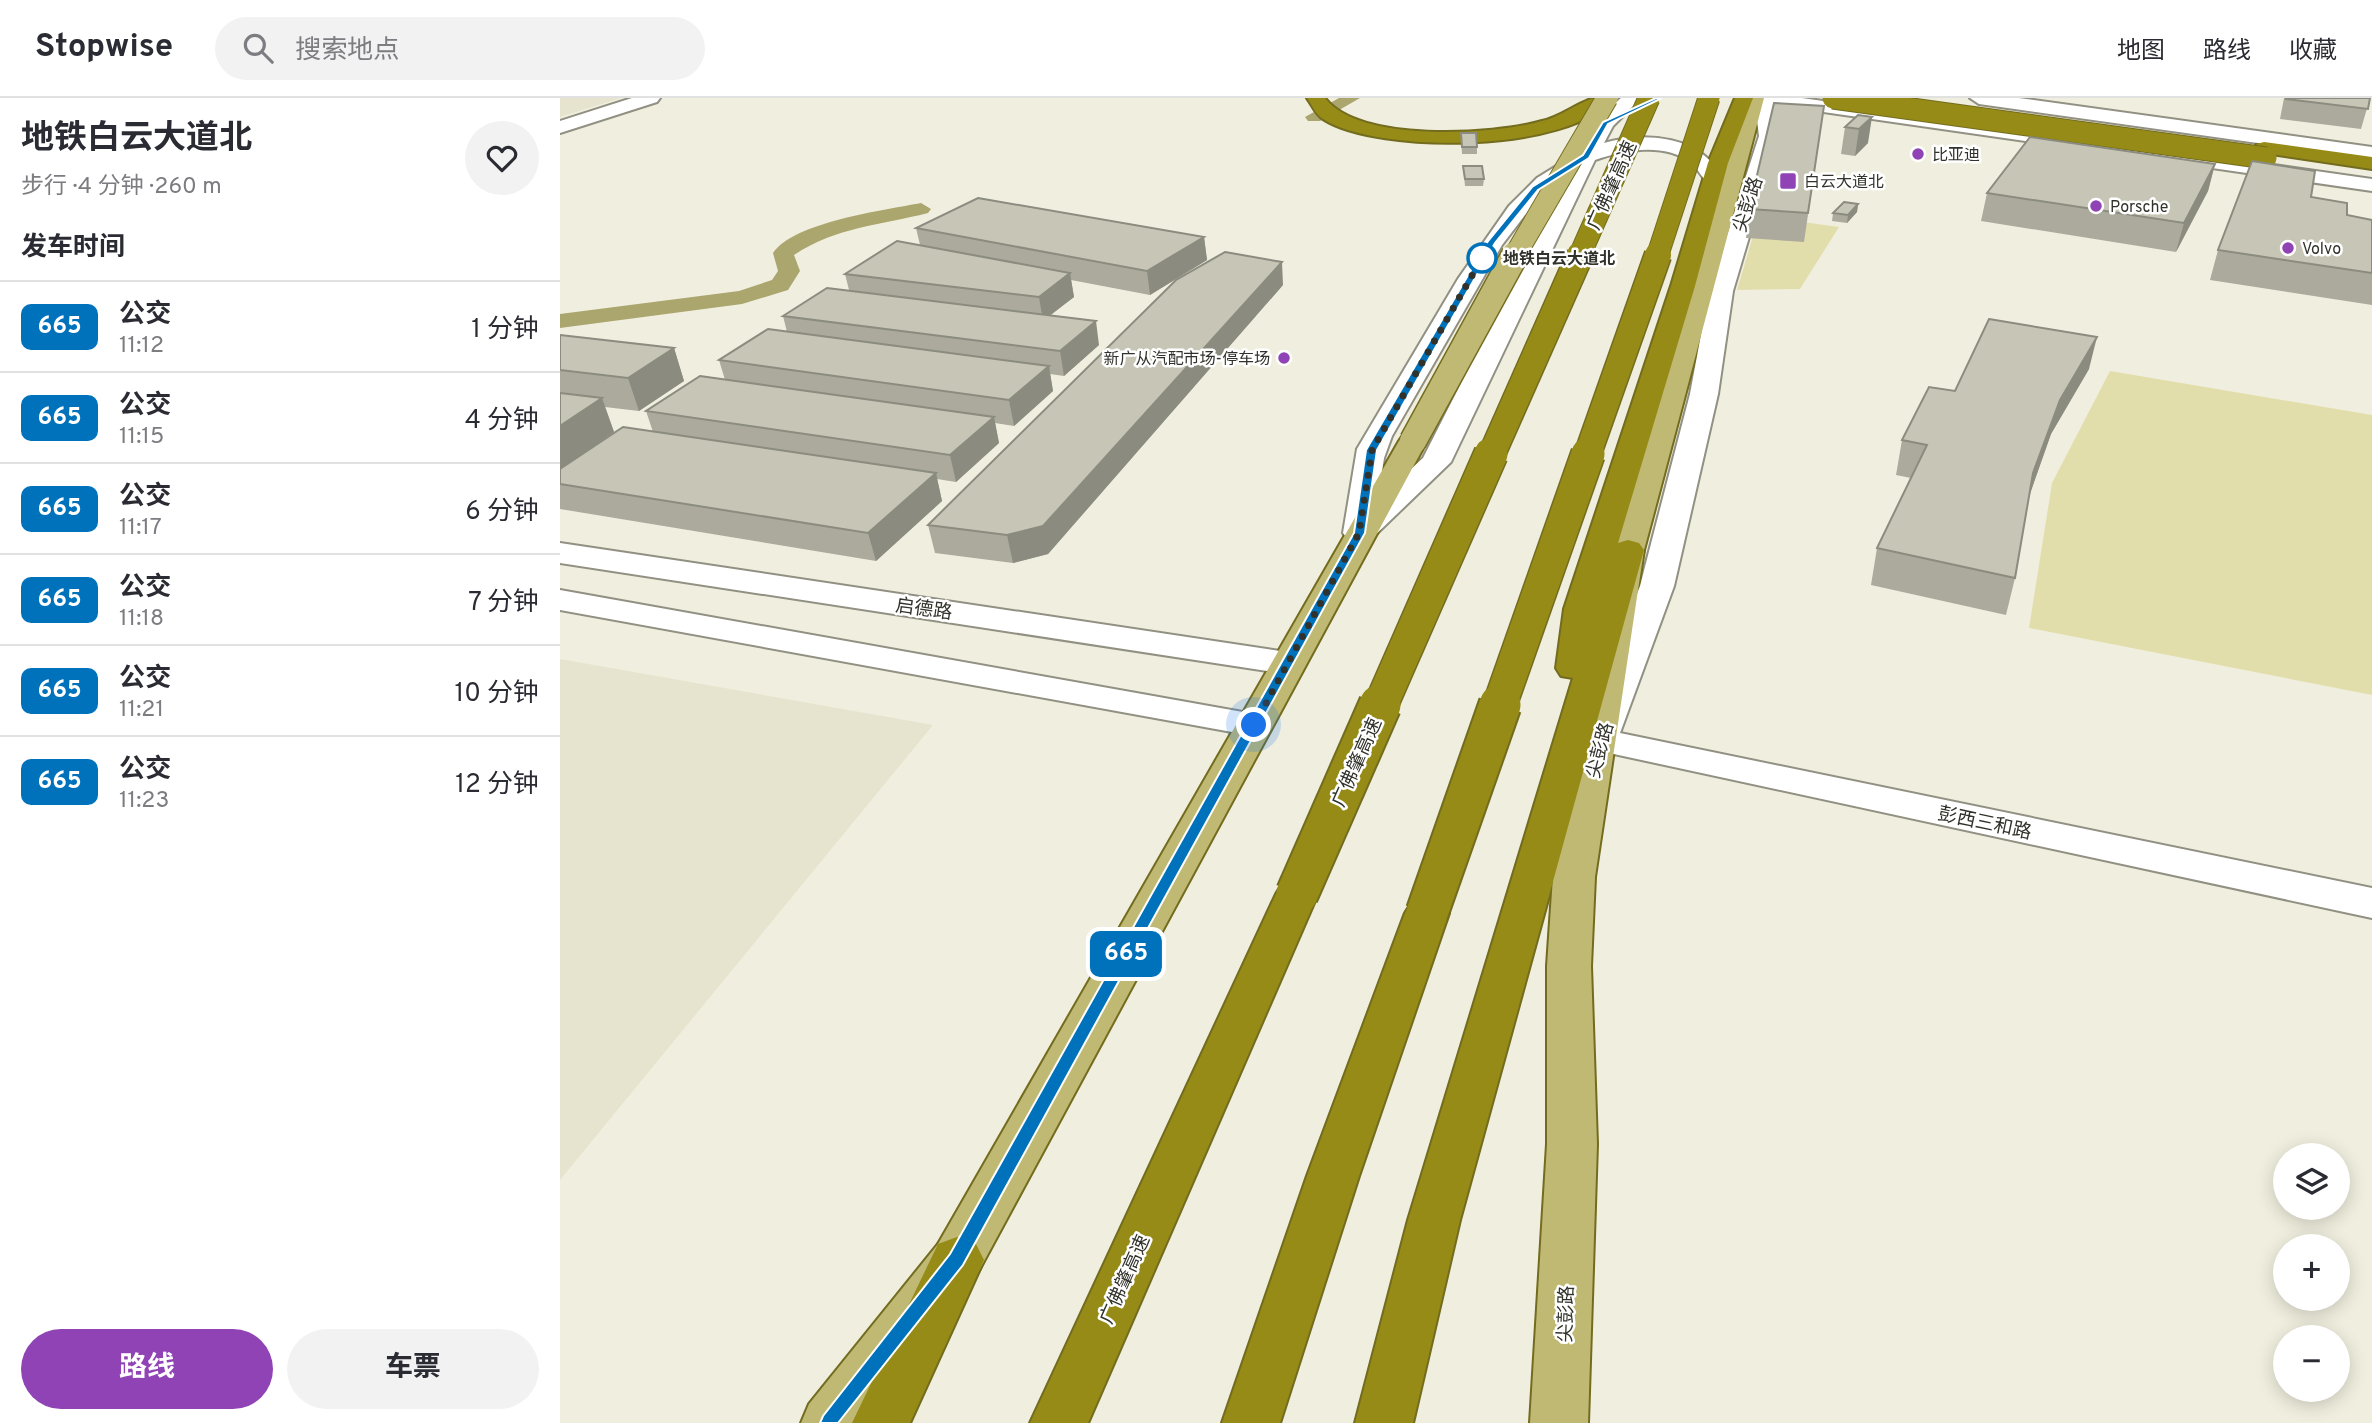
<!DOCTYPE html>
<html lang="zh">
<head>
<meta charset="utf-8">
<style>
	:root { --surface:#fff; --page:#f2f2f3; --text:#2b2b33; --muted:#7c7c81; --line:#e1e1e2; --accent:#9043b4 }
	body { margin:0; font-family:Overpass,"Noto Sans SC",sans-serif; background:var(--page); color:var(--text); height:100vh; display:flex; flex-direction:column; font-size:26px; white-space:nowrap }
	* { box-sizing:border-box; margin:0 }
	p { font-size:23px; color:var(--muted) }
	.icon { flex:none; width:38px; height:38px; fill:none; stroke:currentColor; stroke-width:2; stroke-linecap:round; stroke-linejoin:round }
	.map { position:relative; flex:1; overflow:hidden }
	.panel { display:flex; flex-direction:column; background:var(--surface); width:560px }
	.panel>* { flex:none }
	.badge { padding:0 14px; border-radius:10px; font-size:24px; line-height:46px }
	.tools { position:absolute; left:1713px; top:1045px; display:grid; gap:14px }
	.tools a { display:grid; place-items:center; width:77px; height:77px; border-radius:50%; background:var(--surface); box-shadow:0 4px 18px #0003; font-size:35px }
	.you { position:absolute; width:35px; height:35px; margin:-18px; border:5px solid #fff; border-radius:50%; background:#1a73e8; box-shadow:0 0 0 10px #1a73e833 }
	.map>.badge { position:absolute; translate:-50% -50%; box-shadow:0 0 0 4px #fff }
	h2 { padding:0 21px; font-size:26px; line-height:63px }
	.round { display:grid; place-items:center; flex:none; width:74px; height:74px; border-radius:37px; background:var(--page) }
	.headline { display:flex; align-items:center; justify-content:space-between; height:119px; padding:0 21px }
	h1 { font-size:33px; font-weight:700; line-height:52px }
	.cta { display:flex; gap:14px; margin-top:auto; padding:14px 21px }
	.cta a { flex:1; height:80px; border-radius:42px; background:var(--accent); color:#fff; font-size:28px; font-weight:700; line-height:80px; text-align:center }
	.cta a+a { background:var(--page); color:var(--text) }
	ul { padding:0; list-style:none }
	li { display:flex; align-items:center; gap:21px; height:91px; padding:0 21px; border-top:2px solid var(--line) }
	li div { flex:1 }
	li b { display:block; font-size:26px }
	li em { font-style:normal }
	li .badge { min-width:77px; font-weight:700; text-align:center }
	header { display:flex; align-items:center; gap:42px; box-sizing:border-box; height:98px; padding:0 35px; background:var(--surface); border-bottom:2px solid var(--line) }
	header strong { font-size:33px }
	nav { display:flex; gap:38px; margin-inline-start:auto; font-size:24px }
	.search { width:490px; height:63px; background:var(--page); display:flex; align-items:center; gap:18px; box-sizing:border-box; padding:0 24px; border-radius:38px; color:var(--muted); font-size:26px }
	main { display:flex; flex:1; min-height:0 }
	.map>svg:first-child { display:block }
	.built { fill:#e6e4ce }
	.green { fill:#e2deac }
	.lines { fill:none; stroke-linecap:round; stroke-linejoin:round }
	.canal { fill:#aba56e; fill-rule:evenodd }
	.minor-casing { stroke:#919082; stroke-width:4 }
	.major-casing { stroke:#736c1e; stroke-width:4 }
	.highway-casing { stroke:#736c1e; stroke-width:4 }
	.minor { fill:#fff; fill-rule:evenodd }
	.major { fill:#c0b974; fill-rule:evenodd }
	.highway { fill:#968b17; fill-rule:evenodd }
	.major-bridge-far1-casing { stroke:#736c1e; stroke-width:23; stroke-linecap:butt }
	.major-bridge-casing { stroke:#736c1e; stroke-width:29; stroke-linecap:butt }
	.highway-bridge-far3-casing { stroke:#736c1e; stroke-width:23; stroke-linecap:butt }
	.highway-bridge-far2-casing { stroke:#736c1e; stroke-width:29; stroke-linecap:butt }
	.highway-bridge-far1-casing { stroke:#736c1e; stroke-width:36; stroke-linecap:butt }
	.highway-bridge-casing { stroke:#736c1e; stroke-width:45; stroke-linecap:butt }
	.major-bridge-far1 { stroke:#c0b974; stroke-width:21 }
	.major-bridge { stroke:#c0b974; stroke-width:26 }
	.highway-bridge-far3 { stroke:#968b17; stroke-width:21 }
	.highway-bridge-far2 { stroke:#968b17; stroke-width:26 }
	.highway-bridge-far1 { stroke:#968b17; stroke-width:33 }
	.highway-bridge { stroke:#968b17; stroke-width:41 }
	.wall { fill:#abaa9d }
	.shaded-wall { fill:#8b8b7f }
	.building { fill:#c7c6b6; stroke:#8b8b7f; stroke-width:2 }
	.line { fill:#0072bc; stroke:#fff; stroke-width:2 }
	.walk { stroke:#32322c; stroke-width:7; stroke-dasharray:0 12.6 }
	.poi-dot { fill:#9043b4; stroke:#fff; stroke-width:2.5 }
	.stop-dot { fill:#fff; stroke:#0072bc; stroke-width:3.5 }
	.labels { text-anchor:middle; stroke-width:5; stroke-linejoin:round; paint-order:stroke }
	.far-poi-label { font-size:16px; fill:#32322c; stroke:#fff; text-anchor:start }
	.far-stop-label { font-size:16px; font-weight:bold; fill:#32322c; stroke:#fff; text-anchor:start }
	.street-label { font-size:19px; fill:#32322c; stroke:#fff }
</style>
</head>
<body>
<header>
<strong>Stopwise</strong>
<div class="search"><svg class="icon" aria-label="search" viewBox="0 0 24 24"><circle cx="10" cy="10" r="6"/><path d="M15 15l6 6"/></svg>搜索地点</div>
<nav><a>地图</a><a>路线</a><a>收藏</a></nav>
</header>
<main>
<section class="panel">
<div class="headline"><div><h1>地铁白云大道北</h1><p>步行 · 4 分钟 · 260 m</p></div><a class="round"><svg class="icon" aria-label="heart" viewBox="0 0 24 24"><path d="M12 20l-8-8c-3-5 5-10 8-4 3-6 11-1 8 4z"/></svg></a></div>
<h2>发车时间</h2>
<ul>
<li><span class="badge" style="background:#0072bc;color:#fff">665</span><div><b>公交</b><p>11:12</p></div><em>1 分钟</em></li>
<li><span class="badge" style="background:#0072bc;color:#fff">665</span><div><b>公交</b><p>11:15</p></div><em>4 分钟</em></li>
<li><span class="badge" style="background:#0072bc;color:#fff">665</span><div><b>公交</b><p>11:17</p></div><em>6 分钟</em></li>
<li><span class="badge" style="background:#0072bc;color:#fff">665</span><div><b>公交</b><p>11:18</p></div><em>7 分钟</em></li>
<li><span class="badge" style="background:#0072bc;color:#fff">665</span><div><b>公交</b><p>11:21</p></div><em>10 分钟</em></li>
<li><span class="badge" style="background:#0072bc;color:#fff">665</span><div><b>公交</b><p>11:23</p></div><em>12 分钟</em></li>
</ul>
<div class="cta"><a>路线</a><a>车票</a></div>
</section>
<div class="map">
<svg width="1812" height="1325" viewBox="0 0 1812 1325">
	<rect width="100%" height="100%" fill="#f0efdf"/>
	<!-- built -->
	<g class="built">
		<path d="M0,0H61L0,19Z"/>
		<path d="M0,561L373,627L0,1082Z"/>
	</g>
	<!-- green -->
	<g class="green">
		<path d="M1199,118L1279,129L1240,191L1177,192Z"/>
		<path d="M1550,273L1812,317V597L1469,530L1492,385Z"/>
	</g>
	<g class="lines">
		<!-- canal -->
		<g class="canal">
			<path d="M779,0H800L760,23H748L745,19Z"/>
			<path d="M361,105L371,111L368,115C321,127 276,129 234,157L240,173L228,192L182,206L0,230V216L179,193L212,182L218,173L213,155C234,124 325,112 361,105Z"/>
		</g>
		<defs>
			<g id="minor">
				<path d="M72,0H100L97,4L0,35V23Z"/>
				<path d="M1061,0H1081L1053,28L1044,45C1086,33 1141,38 1163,80L1153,86C1141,83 1140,71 1130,64C1104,44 1063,52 1035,62L891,364L810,442L799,444L788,442L783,435L797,351L898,181L949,108L977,80L1019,54L1038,21ZM1006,79L863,360L818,401L824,360L832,338L942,147L965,117Z"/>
				<path d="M1194,0H1242L1812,81V93L1215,7L1219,38L1173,193L1158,296L1114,488L1060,635L1812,790V820L1026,650L1020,642L1080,488L1130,296L1149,193L1199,38Z"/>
				<path d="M1410,0H1459L1812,49V61L1419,6Z"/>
				<path d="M0,445L727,554L740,557L745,565L740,573L727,576L0,465Z"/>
				<path d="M0,492L694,616L707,619L713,627L707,635L694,638L0,512Z"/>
			</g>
			<g id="major">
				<path d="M1186,0H1204L1084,452L1035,779L1031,868L1037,1046L1028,1325H970L987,1046V868L993,779L1052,452Z"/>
				<path d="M853,334L863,337L867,343L416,1178L305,1325H241L249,1306L378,1146L839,343L843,337Z"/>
			</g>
			<g id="highway">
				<path d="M747,0H765C798,45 933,37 982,23C1000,19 1014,7 1031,1C1036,0 1046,0 1052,0C1012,55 817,56 763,21C756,17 752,7 747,0Z"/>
				<path d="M1175,0H1193L1168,65L1135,188L1058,445L1068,442L1079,445L1084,452L900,1122L853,1325H795L848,1122L1013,580L1001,578L996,570L1004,511L1111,188L1148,65Z"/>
				<path d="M1704,44L1812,59V71L1697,54L1694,50L1697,46Z"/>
				<path d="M737,782L752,786L758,796L528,1325H470L716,796L722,786Z"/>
				<path d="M867,800L882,804L889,815L799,1078L720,1325H662L747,1078L845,815L852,804Z"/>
				<path d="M397,1139L416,1146L424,1162L350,1325H292L378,1146Z"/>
			</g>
		</defs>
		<!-- minor casing -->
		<use href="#minor" class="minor-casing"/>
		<!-- major casing -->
		<use href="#major" class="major-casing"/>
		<!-- highway casing -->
		<use href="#highway" class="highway-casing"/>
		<!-- minor -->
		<use href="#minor" class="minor"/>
		<!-- major -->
		<use href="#major" class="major"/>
		<!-- highway -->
		<use href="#highway" class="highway"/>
		<defs>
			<path id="major-bridge-far1" d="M954,159L1047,0"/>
			<path id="major-bridge" d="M853,343L955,157"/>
			<g id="highway-bridge-far3">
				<path d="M1273,0L1706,60"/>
				<path d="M1019,159L1089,0"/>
				<path d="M1097,159L1149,0"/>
			</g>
			<g id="highway-bridge-far2">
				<path d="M931,358L1020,157"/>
				<path d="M1027,358L1098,157"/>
			</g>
			<g id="highway-bridge-far1">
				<path d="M820,609L931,356"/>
				<path d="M939,609L1028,356"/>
			</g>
			<g id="highway-bridge">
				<path d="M737,796L820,607"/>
				<path d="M867,815L940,607"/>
			</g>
		</defs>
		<!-- major-bridge-far1 casing -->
		<use href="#major-bridge-far1" class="major-bridge-far1-casing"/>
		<!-- major-bridge casing -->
		<use href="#major-bridge" class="major-bridge-casing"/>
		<!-- highway-bridge-far3 casing -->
		<use href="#highway-bridge-far3" class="highway-bridge-far3-casing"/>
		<!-- highway-bridge-far2 casing -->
		<use href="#highway-bridge-far2" class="highway-bridge-far2-casing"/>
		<!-- highway-bridge-far1 casing -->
		<use href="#highway-bridge-far1" class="highway-bridge-far1-casing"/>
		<!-- highway-bridge casing -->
		<use href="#highway-bridge" class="highway-bridge-casing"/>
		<!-- major-bridge-far1 -->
		<use href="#major-bridge-far1" class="major-bridge-far1"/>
		<!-- major-bridge -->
		<use href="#major-bridge" class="major-bridge"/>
		<!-- highway-bridge-far3 -->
		<use href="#highway-bridge-far3" class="highway-bridge-far3"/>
		<!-- highway-bridge-far2 -->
		<use href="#highway-bridge-far2" class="highway-bridge-far2"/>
		<!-- highway-bridge-far1 -->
		<use href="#highway-bridge-far1" class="highway-bridge-far1"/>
		<!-- highway-bridge -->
		<use href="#highway-bridge" class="highway-bridge"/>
	</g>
	<!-- wall -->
	<g class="wall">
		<path d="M1724,0H1810L1801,31L1720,21Z"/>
		<path d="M1264,8L1244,144L1186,140L1189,111Z"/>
		<path d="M1298,17L1308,45L1295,58L1281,56L1285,29Z"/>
		<path d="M901,35L917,49V56H902Z"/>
		<path d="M1655,66L1648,93L1616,154L1421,123L1427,95Z"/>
		<path d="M903,68L924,81L923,88H905Z"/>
		<path d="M1298,106L1297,114L1287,125L1272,123L1273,115Z"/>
		<path d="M1787,117L1812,122V207L1650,182L1658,152Z"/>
		<path d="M356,130L644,139L647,162L590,197L511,182L514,199L490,217L539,247L504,278L490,276L493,293L454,328L435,325L439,345L396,384L377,381L382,403L316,463L0,411V237L114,250L124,283L79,313L45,309L54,334L15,361L93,334L86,313L165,282L159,262L227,234L223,218L289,192L285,176L360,147Z"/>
		<path d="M723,187L488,456L453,465L375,455L368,427Z"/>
		<path d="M1529,271L1491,336L1469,398L1455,480L1446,517L1311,487L1317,450L1351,380L1336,377L1342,342L1395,293Z"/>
	</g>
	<!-- shaded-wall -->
	<g class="shaded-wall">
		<path d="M1312,19L1308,45L1295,58L1299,31Z"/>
		<path d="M1655,66L1648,93L1616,154L1624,125Z"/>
		<path d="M1298,106L1297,114L1287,125L1288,117Z"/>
		<path d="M644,139L647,162L590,197L587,173Z"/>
		<path d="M722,164L723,187L488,456L453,465L447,437Z"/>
		<path d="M510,175L514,199L483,223L479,199Z"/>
		<path d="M536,223L539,247L504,278L500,253Z"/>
		<path d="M1537,239L1529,271L1491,336L1465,410L1473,375L1500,302Z"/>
		<path d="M114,250L124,283L79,313L68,280Z"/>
		<path d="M489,268L493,293L454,328L449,302Z"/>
		<path d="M42,300L54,334L0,371V328Z"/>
		<path d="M434,319L439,345L396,384L390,357Z"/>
		<path d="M376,375L382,403L316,463L308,435Z"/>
	</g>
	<!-- building -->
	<g class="building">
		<path d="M1726,0H1810L1808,11L1726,1Z"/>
		<path d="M1214,5L1264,8L1248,115L1189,111Z"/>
		<path d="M1298,17L1312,19L1299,31L1285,29Z"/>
		<path d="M901,35H916L917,49H902Z"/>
		<path d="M1470,39L1655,66L1624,125L1427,95Z"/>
		<path d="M1692,63L1755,73L1751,99L1787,105V117L1812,122V175L1658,152Z"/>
		<path d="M903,68H922L924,81H905Z"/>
		<path d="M418,100L644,139L587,173L356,130Z"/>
		<path d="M1284,104L1298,106L1288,117L1273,115Z"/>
		<path d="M337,143L510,175L479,199L285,176Z"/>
		<path d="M665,154L722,164L483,428L447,437L368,427L616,182Z"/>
		<path d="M267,190L536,223L500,253L223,218Z"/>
		<path d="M1429,221L1537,239L1500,302L1473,375L1455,480L1317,450L1367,347L1342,342L1369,289L1395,293Z"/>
		<path d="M208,231L489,268L449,302L159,262Z"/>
		<path d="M0,237L114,250L68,280L0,272Z"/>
		<path d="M140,278L434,319L390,357L86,313Z"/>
		<path d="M0,295L42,300L0,328Z"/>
		<path d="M63,329L376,375L308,435L0,386V371Z"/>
	</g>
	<!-- line -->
	<path class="line" d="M1096,0H1102L1048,26L1029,60L978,92L935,145L817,352L805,435L403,1167L278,1325H260L263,1318L390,1156L794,435L806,352L928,143L972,89L1023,57L1043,24Z"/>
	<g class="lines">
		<!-- walk -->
		<path class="walk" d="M694,627L799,435L812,352L922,160"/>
	</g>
	<!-- markers -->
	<g class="poi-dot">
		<circle cx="1358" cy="56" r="7"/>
		<rect x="1219" y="74" width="18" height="18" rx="3.5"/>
		<circle cx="1536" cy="108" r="7"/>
		<circle cx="1728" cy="150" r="7"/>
		<circle cx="724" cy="260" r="7"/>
	</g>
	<circle class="stop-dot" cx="922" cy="160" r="14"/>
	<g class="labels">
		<!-- far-poi labels -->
		<g class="far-poi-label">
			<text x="1372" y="62">比亚迪</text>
			<text x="1244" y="89">白云大道北</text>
			<text x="1550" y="114">Porsche</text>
			<text x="1742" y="156">Volvo</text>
			<text x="710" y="266" text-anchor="end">新广从汽配市场-停车场</text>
		</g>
		<!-- far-stop labels -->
		<g class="far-stop-label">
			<text x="943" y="166">地铁白云大道北</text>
		</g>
		<!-- street labels -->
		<g class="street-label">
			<text transform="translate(1051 87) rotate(-66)" y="7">广佛肇高速</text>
			<text transform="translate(1187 106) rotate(-72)" y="7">尖彭路</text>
			<text transform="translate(364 510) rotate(8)" y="7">启德路</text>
			<text transform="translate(1039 652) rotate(-75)" y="7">尖彭路</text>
			<text transform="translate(796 664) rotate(-66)" y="7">广佛肇高速</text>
			<text transform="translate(1425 724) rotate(12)" y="7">彭西三和路</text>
			<text transform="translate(564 1181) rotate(-66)" y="7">广佛肇高速</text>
			<text transform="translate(1005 1216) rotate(-88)" y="7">尖彭路</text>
		</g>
	</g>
</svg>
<div class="tools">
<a><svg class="icon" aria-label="layers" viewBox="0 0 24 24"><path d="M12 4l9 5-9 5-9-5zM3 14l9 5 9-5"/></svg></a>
<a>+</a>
<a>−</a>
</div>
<div class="you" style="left:694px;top:627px"></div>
<b class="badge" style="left:566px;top:856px;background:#0072bc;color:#fff">665</b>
</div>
</main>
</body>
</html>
